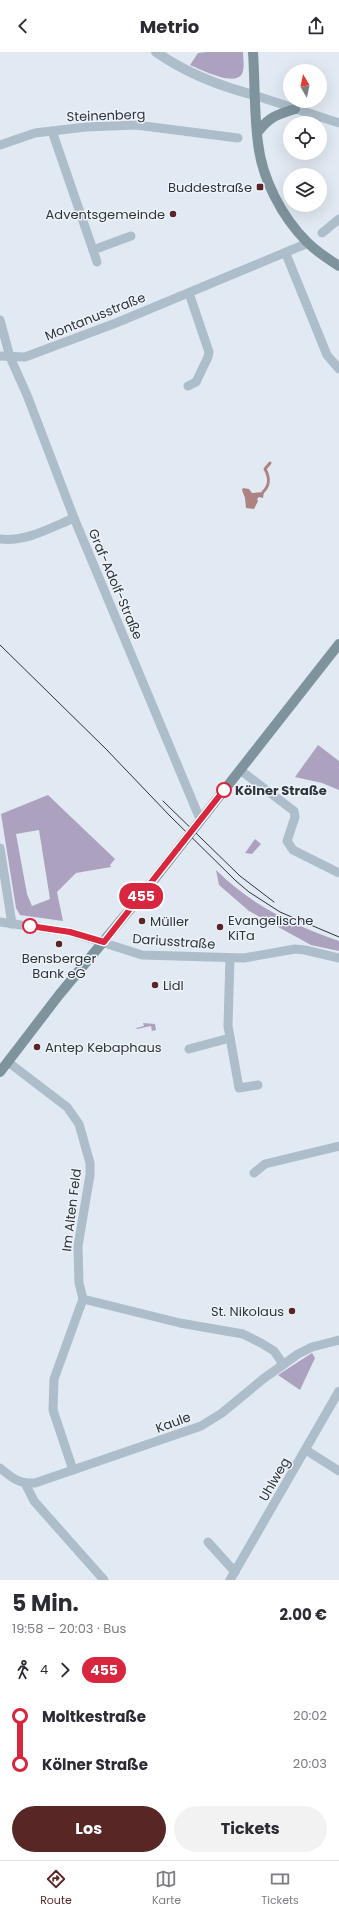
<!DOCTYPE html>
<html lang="de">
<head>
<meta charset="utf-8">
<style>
	:root { --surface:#fff; --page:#f2f2f3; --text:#2b2b33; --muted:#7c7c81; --line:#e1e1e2; --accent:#582624 }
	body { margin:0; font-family:Poppins,sans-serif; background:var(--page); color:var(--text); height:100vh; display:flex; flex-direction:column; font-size:15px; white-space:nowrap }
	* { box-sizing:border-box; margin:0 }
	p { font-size:13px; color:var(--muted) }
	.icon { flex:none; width:22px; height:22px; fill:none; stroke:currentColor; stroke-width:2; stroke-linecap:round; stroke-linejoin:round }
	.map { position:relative; height:1528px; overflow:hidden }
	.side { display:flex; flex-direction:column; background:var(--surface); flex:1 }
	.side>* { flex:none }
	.badge { padding:0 8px; border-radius:13px; font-size:14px; line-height:26px }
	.needle { width:26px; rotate:351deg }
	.controls { position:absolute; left:283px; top:12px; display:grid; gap:8px }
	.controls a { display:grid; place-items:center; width:44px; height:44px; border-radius:50%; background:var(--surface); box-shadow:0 4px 16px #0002; font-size:20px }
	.map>.badge { position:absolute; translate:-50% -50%; box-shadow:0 0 0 2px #fff }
	.legs { display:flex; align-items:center; gap:6px; height:44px; padding:0 12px; font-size:13px }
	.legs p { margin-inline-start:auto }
	.head { display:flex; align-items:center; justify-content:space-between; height:68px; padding:0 12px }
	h1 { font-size:22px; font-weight:700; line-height:30px }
	.action { display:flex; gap:8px; margin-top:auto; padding:8px 12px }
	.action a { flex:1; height:46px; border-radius:24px; background:var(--accent); color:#fff; font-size:16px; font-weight:700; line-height:46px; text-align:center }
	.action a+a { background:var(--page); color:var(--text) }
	ul { padding:0 12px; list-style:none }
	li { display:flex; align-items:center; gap:14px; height:48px; font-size:15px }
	li i { display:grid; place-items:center; width:6px; height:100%; margin:0 5px; background:currentColor }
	li i::after { content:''; width:10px; height:10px; margin:-5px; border:3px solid; border-radius:50%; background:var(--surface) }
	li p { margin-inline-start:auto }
	li:first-child i { background:linear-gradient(#0000 50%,currentColor 0) }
	li:last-child i { background:linear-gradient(currentColor 50%,#0000 0) }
	header { display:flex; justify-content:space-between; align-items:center; height:52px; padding:0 12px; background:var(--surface); font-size:18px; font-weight:700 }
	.dock { display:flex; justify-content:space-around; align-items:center; height:56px; border-top:1px solid var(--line); background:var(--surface); font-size:11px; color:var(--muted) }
	.dock a { display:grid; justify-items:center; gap:2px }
	.dock .on { color:var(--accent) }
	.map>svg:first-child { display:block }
	.green { fill:#aca2c0; fill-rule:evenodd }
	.water { fill:#ad8382 }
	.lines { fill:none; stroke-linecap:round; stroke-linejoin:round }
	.stream { stroke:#ad8382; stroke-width:3 }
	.minor { stroke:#aebdca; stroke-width:9 }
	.tertiary { stroke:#aebdca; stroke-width:10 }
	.secondary { stroke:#7f939d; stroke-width:10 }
	.tram { stroke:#2c3539; stroke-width:1 }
	.line-1-casing { stroke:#fff; stroke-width:9 }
	.line-1 { stroke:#d7263d; stroke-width:6 }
	.poi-dot { fill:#582624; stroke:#eef3fa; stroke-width:1.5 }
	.stop-1-dot { fill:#fff; stroke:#d7263d; stroke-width:2 }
	.labels { text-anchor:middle; stroke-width:3; stroke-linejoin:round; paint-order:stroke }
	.street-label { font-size:13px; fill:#2c3539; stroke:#eef3fa }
	.poi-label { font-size:13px; fill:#2c3539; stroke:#eef3fa; text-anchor:start }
	.stop-label { font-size:13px; font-weight:bold; fill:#2c3539; stroke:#eef3fa; text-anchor:start }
</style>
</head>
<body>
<header><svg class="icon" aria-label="back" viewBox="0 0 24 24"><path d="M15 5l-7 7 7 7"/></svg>Metrio<svg class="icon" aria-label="share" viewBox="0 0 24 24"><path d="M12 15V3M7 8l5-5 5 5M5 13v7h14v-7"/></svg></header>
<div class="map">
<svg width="339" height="1528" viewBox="0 0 339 1528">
	<rect width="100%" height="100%" fill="#e1e9f2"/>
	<!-- green -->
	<g class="green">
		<path d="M207,0H243C243,6 245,16 242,22C234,35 200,17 190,13L198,1Z"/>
		<path d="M318,693L339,709V738L322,731L295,725Z"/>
		<path d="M48,743L115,807L110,813L111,815L76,821L57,840L63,869L20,863L16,856L1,762ZM39,778L50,847L32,854L27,842L16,782Z"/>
		<path d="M255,787L261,792L252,802L245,801Z"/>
		<path d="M216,818C251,853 293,873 339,889V899L311,893L249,859L219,833Z"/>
		<path d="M143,971L155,972L156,978L152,979L151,974L137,977L136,976L144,974Z"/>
		<path d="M312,1301L315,1306L300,1338L278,1323Z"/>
	</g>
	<!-- water -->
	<path class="water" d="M243,436L249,437L252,441L264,440L263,446L259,445L257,447L258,449L254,457L246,456L245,446L242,438Z"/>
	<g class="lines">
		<!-- stream -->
		<path class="stream" d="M263,440C270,433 270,426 265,417L270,411"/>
		<!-- minor -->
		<g class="minor">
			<path d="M254,43L339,71"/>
			<path d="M52,79L93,198L131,184"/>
			<path d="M0,93L35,81L86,75L136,73L238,86"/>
			<path d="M322,181L339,167"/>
			<path d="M93,198L97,210"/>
			<path d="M286,202L327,303L339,317"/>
			<path d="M0,268L10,305L27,343L74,466L200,767"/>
			<path d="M0,304L25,305L116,271L308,191"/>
			<path d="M188,334L196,330L208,305L209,300L189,241"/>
			<path d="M0,487C26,490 50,476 74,466"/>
			<path d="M240,718L294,759L295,765L287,789L293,798L339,821"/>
			<path d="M0,796L12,872"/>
			<path d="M0,870L70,880L142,903L244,906L295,897L305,898L339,906"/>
			<path d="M230,906L228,974L239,1036L258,1033"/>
			<path d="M189,997L230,986"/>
			<path d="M8,1010L67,1055L79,1072L90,1111V1123L78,1194L79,1231L83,1247L180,1271L243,1282L261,1291L274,1299L283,1312"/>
			<path d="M254,1121L265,1112L339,1094"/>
			<path d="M306,1398L339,1419"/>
			<path d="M0,1416C12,1426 19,1432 35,1431L201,1374L222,1361L263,1327L298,1302L312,1295L339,1288"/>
			<path d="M73,1418L53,1358L54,1327L83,1247"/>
			<path d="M25,1431L34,1449L104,1528"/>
			<path d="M208,1490L235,1520"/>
			<path d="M230,1528L339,1339"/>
		</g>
		<!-- tertiary -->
		<path class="tertiary" d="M156,0C186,21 219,34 254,43"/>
		<!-- secondary -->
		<g class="secondary">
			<path d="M253,0C255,30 254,61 258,91C262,127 282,165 307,190C316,199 328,207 339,214"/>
			<path d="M257,81C269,65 276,63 295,57"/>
			<path d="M0,1020L59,943L141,844L339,592"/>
		</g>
		<!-- tram -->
		<g class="tram">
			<path d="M0,593L106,697L170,764L236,829L249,840L280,860L339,885"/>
			<path d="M163,749L240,824L274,850"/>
		</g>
	</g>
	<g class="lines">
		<defs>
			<path id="line-1" d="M30,874L70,880L104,890L224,738"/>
		</defs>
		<!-- line-1 casing -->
		<use href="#line-1" class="line-1-casing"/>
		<!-- line-1 -->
		<use href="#line-1" class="line-1"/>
	</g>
	<!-- markers -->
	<g class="poi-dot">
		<rect x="256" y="131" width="8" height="8" rx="2"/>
		<circle cx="173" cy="162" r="4"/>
		<circle cx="142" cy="869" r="4"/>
		<circle cx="220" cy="875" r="4"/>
		<circle cx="59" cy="892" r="4"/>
		<circle cx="155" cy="933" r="4"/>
		<circle cx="37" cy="995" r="4"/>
		<circle cx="292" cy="1259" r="4"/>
	</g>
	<g class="stop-1-dot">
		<circle cx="224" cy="738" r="7"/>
		<circle cx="30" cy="874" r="7"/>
	</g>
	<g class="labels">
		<!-- street labels -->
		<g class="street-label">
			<text transform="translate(106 63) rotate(-2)" y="5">Steinenberg</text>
			<text transform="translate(95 264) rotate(-22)" y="5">Montanusstraße</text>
			<text transform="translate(116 532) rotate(67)" y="5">Graf-Adolf-Straße</text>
			<text transform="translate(174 889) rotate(4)" y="5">Dariusstraße</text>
			<text transform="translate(71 1158) rotate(-83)" y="5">Im Alten Feld</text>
			<text transform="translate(173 1370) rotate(-20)" y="5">Kaule</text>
			<text transform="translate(274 1427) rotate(-60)" y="5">Uhlweg</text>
		</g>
		<!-- poi labels -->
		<g class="poi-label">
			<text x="252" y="140" text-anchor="end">Buddestraße</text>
			<text x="165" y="167" text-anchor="end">Adventsgemeinde</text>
			<text x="228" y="873">Evangelische<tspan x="228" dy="15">KiTa</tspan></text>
			<text x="150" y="874">Müller</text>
			<text x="59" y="911" text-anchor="middle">Bensberger<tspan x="59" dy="15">Bank eG</tspan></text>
			<text x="163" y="938">Lidl</text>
			<text x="45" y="1000">Antep Kebaphaus</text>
			<text x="284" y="1264" text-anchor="end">St. Nikolaus</text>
		</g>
		<!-- stop labels -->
		<g class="stop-label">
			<text x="235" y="743">Kölner Straße</text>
		</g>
	</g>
</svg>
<div class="controls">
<a><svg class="needle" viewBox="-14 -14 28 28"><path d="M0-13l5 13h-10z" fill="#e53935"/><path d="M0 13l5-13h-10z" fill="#7c7c81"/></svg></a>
<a><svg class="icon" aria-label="locate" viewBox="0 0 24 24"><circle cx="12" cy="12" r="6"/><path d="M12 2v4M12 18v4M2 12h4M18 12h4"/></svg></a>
<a><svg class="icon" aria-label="layers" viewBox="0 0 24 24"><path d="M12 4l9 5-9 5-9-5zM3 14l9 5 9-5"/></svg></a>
</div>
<b class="badge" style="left:141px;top:844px;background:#d7263d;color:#fff">455</b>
</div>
<section class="side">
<div class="head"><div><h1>5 Min.</h1><p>19:58 – 20:03 · Bus</p></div><b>2.00 €</b></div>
<div class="legs"><svg class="icon" aria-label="walk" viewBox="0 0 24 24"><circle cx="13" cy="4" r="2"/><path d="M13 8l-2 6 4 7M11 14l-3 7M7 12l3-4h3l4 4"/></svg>4<svg class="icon" aria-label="forward" viewBox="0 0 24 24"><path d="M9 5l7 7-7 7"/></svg><b class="badge" style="background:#d7263d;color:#fff">455</b></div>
<ul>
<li><i style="color:#d7263d"></i><b>Moltkestraße</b><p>20:02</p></li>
<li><i style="color:#d7263d"></i><b>Kölner Straße</b><p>20:03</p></li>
</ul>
<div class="action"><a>Los</a><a>Tickets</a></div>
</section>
<nav class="dock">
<a class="on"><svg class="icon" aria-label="directions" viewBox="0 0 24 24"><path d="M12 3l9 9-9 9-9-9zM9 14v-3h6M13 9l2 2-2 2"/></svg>Route</a>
<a><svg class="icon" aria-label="map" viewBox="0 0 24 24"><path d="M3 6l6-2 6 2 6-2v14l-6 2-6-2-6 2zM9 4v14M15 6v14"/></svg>Karte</a>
<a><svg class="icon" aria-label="tickets" viewBox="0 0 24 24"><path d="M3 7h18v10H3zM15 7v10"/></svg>Tickets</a>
</nav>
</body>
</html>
